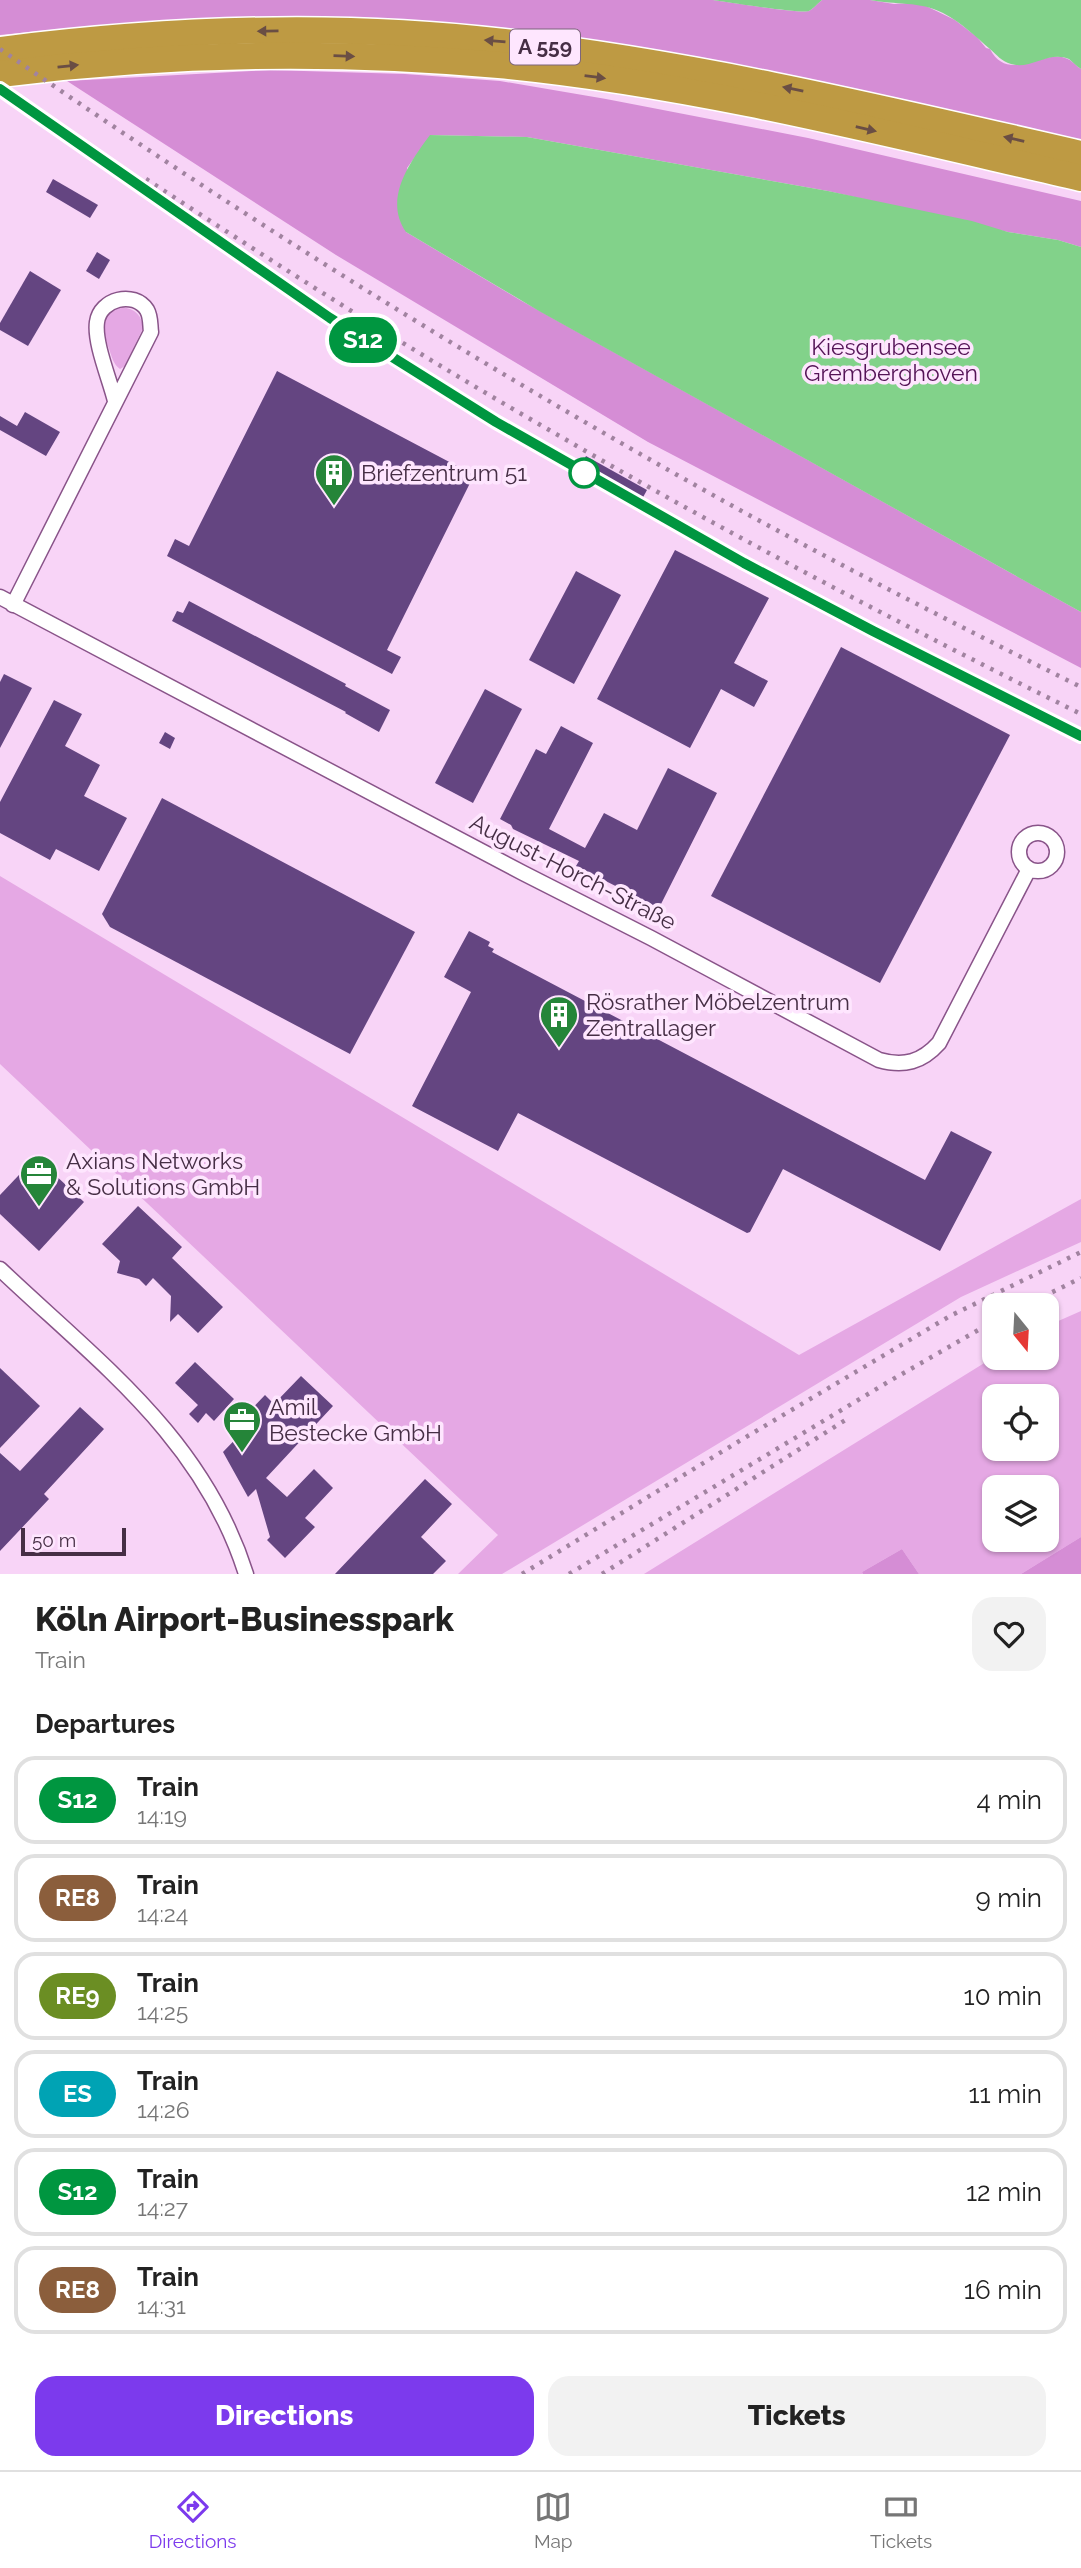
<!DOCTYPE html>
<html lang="en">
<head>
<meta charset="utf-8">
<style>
	:root { --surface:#fff; --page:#f2f2f2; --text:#222; --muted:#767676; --line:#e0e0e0; --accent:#7c3aed }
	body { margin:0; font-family:Raleway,sans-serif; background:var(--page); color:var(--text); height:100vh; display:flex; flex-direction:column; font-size:26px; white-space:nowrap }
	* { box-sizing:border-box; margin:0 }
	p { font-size:23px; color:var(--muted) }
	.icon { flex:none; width:38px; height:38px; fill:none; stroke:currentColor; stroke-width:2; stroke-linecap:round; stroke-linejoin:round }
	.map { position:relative; height:1574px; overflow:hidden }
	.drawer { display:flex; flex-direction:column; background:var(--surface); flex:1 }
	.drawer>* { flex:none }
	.badge { padding:0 14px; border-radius:23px; font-size:24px; line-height:46px }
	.needle { width:46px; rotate:162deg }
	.tools { position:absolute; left:982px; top:1293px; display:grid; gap:14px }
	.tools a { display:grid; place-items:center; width:77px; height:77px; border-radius:14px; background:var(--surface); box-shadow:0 2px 5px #0004; font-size:35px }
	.scale { position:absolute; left:21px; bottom:18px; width:105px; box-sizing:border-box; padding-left:7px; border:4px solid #462e45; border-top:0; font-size:19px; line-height:24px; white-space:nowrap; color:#462e45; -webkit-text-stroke:5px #fee6fe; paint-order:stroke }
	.map>.badge { position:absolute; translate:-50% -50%; box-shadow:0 0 0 4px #fff }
	h2 { padding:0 35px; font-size:26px; line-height:63px }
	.round { display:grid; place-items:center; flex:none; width:74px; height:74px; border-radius:21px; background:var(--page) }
	.summary { display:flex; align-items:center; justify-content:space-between; height:119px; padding:0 35px }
	h1 { font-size:33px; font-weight:800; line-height:52px }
	.button { display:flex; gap:14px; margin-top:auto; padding:14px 35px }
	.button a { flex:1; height:80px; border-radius:21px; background:var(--accent); color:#fff; font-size:28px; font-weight:800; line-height:80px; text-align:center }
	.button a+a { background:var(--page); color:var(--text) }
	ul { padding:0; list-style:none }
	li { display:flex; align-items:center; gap:21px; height:88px; margin:0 14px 10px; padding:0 21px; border:4px solid var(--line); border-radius:21px }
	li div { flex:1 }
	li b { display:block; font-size:26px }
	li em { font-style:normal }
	li .badge { min-width:77px; font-weight:700; text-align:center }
	.dock { display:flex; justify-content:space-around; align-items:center; height:98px; border-top:2px solid var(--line); background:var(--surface); font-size:19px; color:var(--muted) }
	.dock a { display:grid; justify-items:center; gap:4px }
	.dock .active { color:var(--accent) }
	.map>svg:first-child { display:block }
	.green { fill:#e5a8e4; fill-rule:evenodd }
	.forest { fill:#d58dd5 }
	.water { fill:#82d28a }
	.building { fill:#644581 }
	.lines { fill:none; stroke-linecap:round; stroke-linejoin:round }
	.minor-casing { stroke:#895489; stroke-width:17 }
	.motorway-casing { stroke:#fff; stroke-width:29 }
	.minor { stroke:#fff; stroke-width:14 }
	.motorway { stroke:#be9a43; stroke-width:26 }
	.rail { stroke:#a183a0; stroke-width:4.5; stroke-dasharray:3.5 7; stroke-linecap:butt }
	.oneway { fill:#6a4e44 }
	.line-casing { stroke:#fff; stroke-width:16 }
	.line { stroke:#009640; stroke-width:10 }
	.stop-dot { fill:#fff; stroke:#009640; stroke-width:3.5 }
	.labels { text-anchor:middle; stroke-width:7; stroke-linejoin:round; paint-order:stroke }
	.shield { fill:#fee6fe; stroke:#7d657c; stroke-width:2 }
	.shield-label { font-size:21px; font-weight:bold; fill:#462e45 }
	.park-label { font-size:23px; fill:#541356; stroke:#fee6fe }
	.poi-label { font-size:23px; fill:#462e45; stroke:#fee6fe; text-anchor:start }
	.street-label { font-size:23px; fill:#462e45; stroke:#fee6fe }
</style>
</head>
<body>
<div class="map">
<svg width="1081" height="1574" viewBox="0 0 1081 1574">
	<rect width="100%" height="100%" fill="#f8d4f7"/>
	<!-- green -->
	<g class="green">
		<path d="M122,307C135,309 142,315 143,328L125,366L120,369C113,364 112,357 109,349C103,330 97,314 122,307Z"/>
		<path d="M0,876L799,1355L1081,1199V1242L961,1297L502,1574H458L498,1535L0,1064Z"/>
		<path d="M1081,1311V1537L1021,1574H919L902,1549L862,1572L863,1574H644L994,1357L1046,1358L1047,1326ZM994,1396H1046V1449H994ZM994,1488H1046V1540H994Z"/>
	</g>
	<!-- forest -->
	<g class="forest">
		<path d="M0,0H713C727,2 802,14 809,11C813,9 818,3 822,0H870L894,4L910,3L926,6L955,20L977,37L986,48L990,49C1007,82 1039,53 1062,57C1071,59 1074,64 1081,69V144C970,120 859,97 748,73C667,56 587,36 505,28C335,11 169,17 0,35Z"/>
		<path d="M270,70L405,74L500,81L606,99L808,138L1081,201V247L1058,240L1008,232L828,191L527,137L431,135L407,168L406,232L520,300L1081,612V668L648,442L336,255L67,81Z"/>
		<path d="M1081,1537V1574H1021Z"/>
		<path d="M902,1549L919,1574H863L862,1572Z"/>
	</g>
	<!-- water -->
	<g class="water">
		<path d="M713,0H822C818,3 813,9 809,11C803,14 725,2 713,0Z"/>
		<path d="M870,0H1081V69C1076,66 1073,62 1069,59C1049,50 1031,70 1011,64C1001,61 997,55 990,49C976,37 961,22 943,13C920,1 895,5 870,0Z"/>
		<path d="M430,135L527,137L828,191L972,221L1008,232L1058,240L1081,247V612L539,311L406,232C383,199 410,162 430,135Z"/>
	</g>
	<!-- building -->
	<g class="building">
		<path d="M53,179L98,205L90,218L46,192Z"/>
		<path d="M97,252L110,260L99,279L86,271Z"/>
		<path d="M30,271L61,290L28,346L0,330V323Z"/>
		<path d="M277,371L474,475L387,650L401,657L392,674L167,556L175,539L189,546Z"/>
		<path d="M25,412L60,432L46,456L0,430V416L17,426Z"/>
		<path d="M586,456L647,490L641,501L580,467Z"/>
		<path d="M675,550L769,598L734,663L768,681L754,707L721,689L690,748L597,699Z"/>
		<path d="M576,571L621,595L574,684L529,660Z"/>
		<path d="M189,601L346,684L345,686L390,710L379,732L345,713L346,712L172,621L177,611L183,613Z"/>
		<path d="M841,647L1010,735L880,983L711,896Z"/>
		<path d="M4,674L32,688L0,748V682Z"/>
		<path d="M485,689L522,709L473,803L435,783Z"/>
		<path d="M54,700L82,714L65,746L100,765L84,796L127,818L99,871L56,849L50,860L0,833V802Z"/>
		<path d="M561,726L593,743L549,829L585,848L604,813L637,830L668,768L717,793L659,908L576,866L579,861L513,829L511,825L500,819L536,749L546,754Z"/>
		<path d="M165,732L175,738L170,749L159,743Z"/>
		<path d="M162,798L415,932L350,1054L110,927L102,914Z"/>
		<path d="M469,931L490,942L488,946L494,949L492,952L925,1180L951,1131L992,1152L940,1251L783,1169L750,1232L747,1233L518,1113L498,1151L412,1106L471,992L444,977Z"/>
		<path d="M36,1157L84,1202L39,1251L0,1214V1195Z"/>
		<path d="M138,1206L182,1247L172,1258L223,1307L198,1333L178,1314L170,1322L171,1296L153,1278L146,1286L139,1279L117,1273L120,1261L102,1244Z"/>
		<path d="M195,1362L234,1399L214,1421L206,1413L198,1423L189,1414L198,1405L175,1383Z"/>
		<path d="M0,1368L40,1406L0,1448Z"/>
		<path d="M301,1376L333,1406L266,1478L287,1497L314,1469L333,1488L305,1518L315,1527L285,1558L267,1540L270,1537L256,1489L248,1497L223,1452L251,1423L244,1417L265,1395L274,1404Z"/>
		<path d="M80,1407L104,1429L44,1494L49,1499L0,1551V1453L20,1471Z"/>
		<path d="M425,1479L452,1504L421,1537L446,1561L433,1574H335Z"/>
	</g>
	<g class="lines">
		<defs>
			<g id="minor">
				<path d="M0,597L523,873L651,938L879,1060C904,1067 922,1062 939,1043L1029,869"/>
				<path d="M13,605L151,332C150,325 151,317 147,310C134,290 100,299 97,322C94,343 110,380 115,401"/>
				<circle cx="1038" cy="852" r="19"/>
				<path d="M0,1269C99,1363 203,1438 246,1574"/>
			</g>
			<g id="motorway">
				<path d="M0,50C166,29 337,22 504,42C699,64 890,110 1081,154"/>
				<path d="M0,74C166,53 332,50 499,65C696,84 889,134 1081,178"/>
			</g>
		</defs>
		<!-- minor casing -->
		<use href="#minor" class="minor-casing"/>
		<!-- motorway casing -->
		<use href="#motorway" class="motorway-casing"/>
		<!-- minor -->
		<use href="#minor" class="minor"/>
		<!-- motorway -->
		<use href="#motorway" class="motorway"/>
		<!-- rail -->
		<g class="rail">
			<path d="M0,49C225,205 456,351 695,485C821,556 951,622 1081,687"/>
			<path d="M0,89C64,134 128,178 193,223C257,268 320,313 387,355C610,496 844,619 1081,736"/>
			<path d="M146,179C279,266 413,352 551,431C724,532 902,625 1081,714"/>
			<path d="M1024,1306L1081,1278"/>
			<path d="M522,1574L741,1440L950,1316L1081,1252"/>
			<path d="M569,1574L888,1382L994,1321"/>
			<path d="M602,1574L847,1419"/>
		</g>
	</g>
	<!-- one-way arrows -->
	<defs><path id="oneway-solid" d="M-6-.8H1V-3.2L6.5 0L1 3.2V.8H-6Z" transform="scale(1.75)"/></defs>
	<g class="oneway">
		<use href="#oneway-solid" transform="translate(268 31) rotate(179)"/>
		<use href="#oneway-solid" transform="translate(495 41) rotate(-175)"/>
		<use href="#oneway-solid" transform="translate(344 56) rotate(2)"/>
		<use href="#oneway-solid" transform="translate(68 66) rotate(-6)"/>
		<use href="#oneway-solid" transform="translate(595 77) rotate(7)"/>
		<use href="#oneway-solid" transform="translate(793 89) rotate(-169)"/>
		<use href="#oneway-solid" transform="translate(866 129) rotate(13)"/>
		<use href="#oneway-solid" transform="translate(1014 139) rotate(-167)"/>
	</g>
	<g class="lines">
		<defs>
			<path id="line" d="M0,89L330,318L496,422L744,563L873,631L1081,736"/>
		</defs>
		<!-- line casing -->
		<use href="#line" class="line-casing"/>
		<!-- line -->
		<use href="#line" class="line"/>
	</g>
	<!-- icons -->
	<defs>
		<symbol id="building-pin" viewBox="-11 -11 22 30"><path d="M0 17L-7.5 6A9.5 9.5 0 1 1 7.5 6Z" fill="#258539" stroke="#fee6fe"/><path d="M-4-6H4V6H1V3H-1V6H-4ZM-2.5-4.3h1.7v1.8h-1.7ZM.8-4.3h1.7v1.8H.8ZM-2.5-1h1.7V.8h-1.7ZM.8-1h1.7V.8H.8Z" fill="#fff"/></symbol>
		<symbol id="office-pin" viewBox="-11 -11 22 30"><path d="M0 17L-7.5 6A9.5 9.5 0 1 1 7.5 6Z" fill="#258539" stroke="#fee6fe"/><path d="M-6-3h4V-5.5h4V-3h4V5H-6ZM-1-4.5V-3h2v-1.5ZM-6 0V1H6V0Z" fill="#fff"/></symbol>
	</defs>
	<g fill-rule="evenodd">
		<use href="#building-pin" x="312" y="451" width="44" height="60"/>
		<use href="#building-pin" x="537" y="993" width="44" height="60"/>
		<use href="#office-pin" x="17" y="1152" width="44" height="60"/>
		<use href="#office-pin" x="220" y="1398" width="44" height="60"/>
	</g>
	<!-- markers -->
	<circle class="stop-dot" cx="584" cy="473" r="14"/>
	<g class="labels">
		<!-- shield labels -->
		<rect class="shield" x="510" y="29.5" width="70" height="35" rx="5"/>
		<g class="shield-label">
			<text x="545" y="54">A 559</text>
		</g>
		<!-- park labels -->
		<g class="park-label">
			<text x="891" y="355">Kiesgrubensee<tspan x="891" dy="26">Gremberghoven</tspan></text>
		</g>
		<!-- poi labels -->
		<g class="poi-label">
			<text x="361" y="481">Briefzentrum 51</text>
			<text x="586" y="1010">Rösrather Möbelzentrum<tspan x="586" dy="26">Zentrallager</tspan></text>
			<text x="66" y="1169">Axians Networks<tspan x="66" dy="26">&amp; Solutions GmbH</tspan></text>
			<text x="269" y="1415">Amil<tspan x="269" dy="26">Bestecke GmbH</tspan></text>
		</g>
		<!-- street labels -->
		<g class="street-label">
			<text transform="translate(573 872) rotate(27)" y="8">August-Horch-Straße</text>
		</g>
	</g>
</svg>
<div class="tools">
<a><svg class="needle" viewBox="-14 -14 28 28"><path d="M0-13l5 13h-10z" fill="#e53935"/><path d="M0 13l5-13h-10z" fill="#767676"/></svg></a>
<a><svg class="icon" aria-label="locate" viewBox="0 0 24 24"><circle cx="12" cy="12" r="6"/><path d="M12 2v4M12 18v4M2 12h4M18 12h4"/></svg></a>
<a><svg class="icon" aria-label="layers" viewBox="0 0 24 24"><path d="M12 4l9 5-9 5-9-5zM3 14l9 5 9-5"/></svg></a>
</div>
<div class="scale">50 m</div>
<b class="badge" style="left:363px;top:340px;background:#009640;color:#fff">S12</b>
</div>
<section class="drawer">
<div class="summary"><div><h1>Köln Airport-Businesspark</h1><p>Train</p></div><a class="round"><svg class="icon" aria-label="heart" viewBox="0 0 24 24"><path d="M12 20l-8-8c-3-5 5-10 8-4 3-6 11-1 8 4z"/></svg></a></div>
<h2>Departures</h2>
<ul>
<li><span class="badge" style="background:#009640;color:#fff">S12</span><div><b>Train</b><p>14:19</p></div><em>4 min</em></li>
<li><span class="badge" style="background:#8b5e3c;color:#fff">RE8</span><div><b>Train</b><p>14:24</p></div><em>9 min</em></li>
<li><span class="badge" style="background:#6b8e23;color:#fff">RE9</span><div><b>Train</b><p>14:25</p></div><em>10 min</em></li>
<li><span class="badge" style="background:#00a3b4;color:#fff">ES</span><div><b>Train</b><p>14:26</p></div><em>11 min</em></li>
<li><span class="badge" style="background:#009640;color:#fff">S12</span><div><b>Train</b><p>14:27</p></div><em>12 min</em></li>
<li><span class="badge" style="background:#8b5e3c;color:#fff">RE8</span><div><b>Train</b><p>14:31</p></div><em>16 min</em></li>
</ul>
<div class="button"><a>Directions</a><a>Tickets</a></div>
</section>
<nav class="dock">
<a class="active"><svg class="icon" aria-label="directions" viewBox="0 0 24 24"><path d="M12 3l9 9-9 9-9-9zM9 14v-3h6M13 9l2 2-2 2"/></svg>Directions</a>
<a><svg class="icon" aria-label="map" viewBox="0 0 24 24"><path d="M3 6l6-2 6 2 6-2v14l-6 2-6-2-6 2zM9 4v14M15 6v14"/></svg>Map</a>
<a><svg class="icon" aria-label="tickets" viewBox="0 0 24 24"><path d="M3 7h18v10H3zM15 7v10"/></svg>Tickets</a>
</nav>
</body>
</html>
